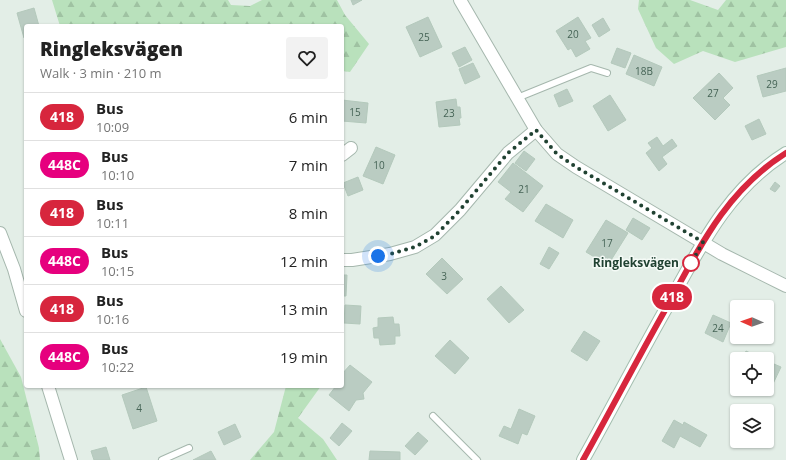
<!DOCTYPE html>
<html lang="en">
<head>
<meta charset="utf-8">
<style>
	:root { --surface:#fff; --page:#f2f2f2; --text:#222; --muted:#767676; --line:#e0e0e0 }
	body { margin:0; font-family:"Open Sans",sans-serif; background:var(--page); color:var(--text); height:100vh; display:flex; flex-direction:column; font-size:15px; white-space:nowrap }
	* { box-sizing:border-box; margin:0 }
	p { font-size:13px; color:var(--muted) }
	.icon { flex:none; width:22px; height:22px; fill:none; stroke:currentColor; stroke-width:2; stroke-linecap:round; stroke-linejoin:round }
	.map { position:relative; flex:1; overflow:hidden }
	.sheet { position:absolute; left:24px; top:24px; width:320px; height:364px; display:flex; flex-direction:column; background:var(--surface); border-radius:4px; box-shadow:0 1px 3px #0004 }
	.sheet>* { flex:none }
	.badge { padding:0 8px; border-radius:13px; font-size:14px; line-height:26px }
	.needle { width:26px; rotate:272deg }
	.fabs { position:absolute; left:730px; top:300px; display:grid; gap:8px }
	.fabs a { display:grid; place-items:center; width:44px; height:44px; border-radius:4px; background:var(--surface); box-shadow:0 1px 3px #0004; font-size:20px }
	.you { position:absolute; width:20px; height:20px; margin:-10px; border:3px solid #fff; border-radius:50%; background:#1a73e8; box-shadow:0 0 0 6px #1a73e833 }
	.map>.badge { position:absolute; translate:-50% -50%; box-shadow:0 0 0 2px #fff }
	.round { display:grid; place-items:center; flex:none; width:42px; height:42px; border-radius:4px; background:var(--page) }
	.headline { display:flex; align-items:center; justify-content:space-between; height:68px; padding:0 16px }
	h1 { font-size:19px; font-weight:800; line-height:30px }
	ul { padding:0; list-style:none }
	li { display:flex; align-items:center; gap:12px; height:48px; padding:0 16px; border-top:1px solid var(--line) }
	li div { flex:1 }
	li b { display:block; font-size:15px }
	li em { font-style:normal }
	li .badge { min-width:44px; font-weight:700; text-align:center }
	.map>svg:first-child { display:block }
	.forest { fill:url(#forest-firs) }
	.building { fill:#baccc2; stroke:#b4c9bc }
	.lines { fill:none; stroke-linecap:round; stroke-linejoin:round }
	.lane-casing { stroke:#a5b7ad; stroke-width:8 }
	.street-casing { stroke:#a5b7ad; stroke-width:14 }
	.secondary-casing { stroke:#a3beaf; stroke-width:14 }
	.lane { stroke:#fff; stroke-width:6 }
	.street { stroke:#fff; stroke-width:12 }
	.secondary { stroke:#fff; stroke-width:12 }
	.line-casing { stroke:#fff; stroke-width:9 }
	.line { stroke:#d7263d; stroke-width:6 }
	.walk { stroke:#204232; stroke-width:4; stroke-dasharray:0 7.2 }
	.stop-dot { fill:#fff; stroke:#d7263d; stroke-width:2 }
	.labels { text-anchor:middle; stroke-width:3; stroke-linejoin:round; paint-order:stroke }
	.number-label { font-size:10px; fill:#466456 }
	.stop-label { font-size:12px; font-weight:bold; fill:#204232; stroke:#f4faf6; text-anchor:end }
</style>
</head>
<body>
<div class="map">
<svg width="786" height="460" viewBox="0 0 786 460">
	<defs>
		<pattern id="forest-firs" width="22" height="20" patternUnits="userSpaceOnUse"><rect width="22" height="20" fill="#b9e1bc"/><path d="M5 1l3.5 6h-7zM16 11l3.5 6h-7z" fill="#9fc2a2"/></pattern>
	</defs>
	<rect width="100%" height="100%" fill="#e3eee7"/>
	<!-- forest -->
	<g class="forest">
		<path d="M52,0H228L231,5L250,6L262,0H337L345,15L369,44L350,72L342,71V26H60Z"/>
		<path d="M639,0H690L718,10L726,0H786V47L735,62L703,51L674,64L656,48L638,9Z"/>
		<path d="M0,339L21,377L39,448L40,460H0Z"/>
		<path d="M286,386H321L298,418L323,439L337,460H250L274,432Z"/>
	</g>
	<!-- building -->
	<g class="building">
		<path d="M351,0H362L353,5Z"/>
		<path d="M34,8L39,26H26V37L24,38L17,13Z"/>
		<path d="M428,17L442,47L420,57L406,27Z"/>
		<path d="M578,17L591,38L585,41L590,49L576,57L571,48L568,50L556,31Z"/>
		<path d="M603,18L610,30L599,37L592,25Z"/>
		<path d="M465,47L472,60L459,67L452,53Z"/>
		<path d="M617,48L631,53L625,68L611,63Z"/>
		<path d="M634,55L662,67L654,86L626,74Z"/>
		<path d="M473,63L480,77L465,84L459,69Z"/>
		<path d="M786,68V91L763,97L757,76Z"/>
		<path d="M719,73L733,88L723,98L730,105L715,120L693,98Z"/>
		<path d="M567,89L573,101L559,107L554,95Z"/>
		<path d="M610,95L626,120L608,131L593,106Z"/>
		<path d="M456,99L457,107H460L461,118H459L460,125L439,127L436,102Z"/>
		<path d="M342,100L368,103L366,123L342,121Z"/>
		<path d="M759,119L766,134L752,140L745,126Z"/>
		<path d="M657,137L663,146L672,139L677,146L662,157L667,164L659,171L646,153L652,148L648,143Z"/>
		<path d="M376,147L395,155L383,184L363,176Z"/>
		<path d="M524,151L535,159L526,171L515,163Z"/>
		<path d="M513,163L543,186L523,212L505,199L511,192L498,182Z"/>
		<path d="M358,177L363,190L348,196L343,183Z"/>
		<path d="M775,182L780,186L775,192L770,189Z"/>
		<path d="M546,204L573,220L563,238L535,221Z"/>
		<path d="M633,218L650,228L642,240L626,230Z"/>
		<path d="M606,220L628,233L608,265L586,252Z"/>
		<path d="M549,247L559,253L549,269L540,264Z"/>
		<path d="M442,258L463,279L447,294L426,274Z"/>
		<path d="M342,275H347L346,296H342Z"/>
		<path d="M501,286L524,310L509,323L487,299Z"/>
		<path d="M345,305L361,306L360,324L344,323Z"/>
		<path d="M713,315L731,323L723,342L705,333Z"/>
		<path d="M393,317L394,324H399L400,336H395V344L380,345L379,338H374L373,328L378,327V318Z"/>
		<path d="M584,331L600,341L587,361L571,351Z"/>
		<path d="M450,340L469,358L455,374L435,356Z"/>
		<path d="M746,351L763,359H742Z"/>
		<path d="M767,361L781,367L771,388L767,386Z"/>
		<path d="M350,365L372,382L363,393L364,399L356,400L349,411L329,395L336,386H342V374Z"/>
		<path d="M146,387L157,421L133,429L122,395Z"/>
		<path d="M519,409L535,416L527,435L522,433L518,444L499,436L504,426L511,429Z"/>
		<path d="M674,420L683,425L684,422L707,435L700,447L680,436L674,448L662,441Z"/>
		<path d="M342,423L352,431L339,446L330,438Z"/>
		<path d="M235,424L241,437L224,445L218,432Z"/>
		<path d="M418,432L428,441L415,455L405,446Z"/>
		<path d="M106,447L110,460H94L91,451Z"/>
		<path d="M211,451L216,460H193Z"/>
		<path d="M370,451L400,452V460H369Z"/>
	</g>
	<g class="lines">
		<defs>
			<g id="lane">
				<path d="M517,98L591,68L607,73"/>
				<path d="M433,416L477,460"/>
				<path d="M162,460L189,448"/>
			</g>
			<g id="street">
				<path d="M460,0L536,130L557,154L576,167L722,254L786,286"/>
				<path d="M342,155L351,148"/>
				<path d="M0,233L14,269L26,311"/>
				<path d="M342,260H352L390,254L415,247L435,235L460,210L508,153L536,130"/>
				<path d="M48,386L71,460"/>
			</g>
			<path id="secondary" d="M583,460C612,408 639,356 668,305C700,247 728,189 786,153"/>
		</defs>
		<!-- lane casing -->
		<use href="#lane" class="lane-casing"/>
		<!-- street casing -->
		<use href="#street" class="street-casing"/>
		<!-- secondary casing -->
		<use href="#secondary" class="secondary-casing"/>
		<!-- lane -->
		<use href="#lane" class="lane"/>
		<!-- street -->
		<use href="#street" class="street"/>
		<!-- secondary -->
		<use href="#secondary" class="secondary"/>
	</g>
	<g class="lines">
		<defs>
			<path id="line" d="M583,460C612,408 639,356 668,305C700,246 727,190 786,153"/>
		</defs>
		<!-- line casing -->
		<use href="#line" class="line-casing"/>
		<!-- line -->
		<use href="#line" class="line"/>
		<!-- walk -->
		<path class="walk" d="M378,256L390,254L415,247L435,236L460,210L508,153L536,130L557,154L576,167L703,242L688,269L691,263"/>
	</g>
	<!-- markers -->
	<circle class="stop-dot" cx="691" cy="263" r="8"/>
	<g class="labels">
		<!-- number labels -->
		<g class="number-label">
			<text x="573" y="38">20</text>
			<text x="424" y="41">25</text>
			<text x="644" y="75">18B</text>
			<text x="772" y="88">29</text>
			<text x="713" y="97">27</text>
			<text x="355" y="116">15</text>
			<text x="449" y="117">23</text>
			<text x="379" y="169">10</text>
			<text x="524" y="193">21</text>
			<text x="607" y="247">17</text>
			<text x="444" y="280">3</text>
			<text x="718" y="332">24</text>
			<text x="139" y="412">4</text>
		</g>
		<!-- stop labels -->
		<g class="stop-label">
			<text x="679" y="267">Ringleksvägen</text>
		</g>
	</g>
</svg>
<div class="fabs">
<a><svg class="needle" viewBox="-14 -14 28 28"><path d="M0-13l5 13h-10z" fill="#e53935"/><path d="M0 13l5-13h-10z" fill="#767676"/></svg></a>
<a><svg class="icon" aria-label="locate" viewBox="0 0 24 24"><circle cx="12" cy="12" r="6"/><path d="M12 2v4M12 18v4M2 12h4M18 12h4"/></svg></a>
<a><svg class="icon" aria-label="layers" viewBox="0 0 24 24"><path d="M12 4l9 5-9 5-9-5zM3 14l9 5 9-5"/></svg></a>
</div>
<div class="you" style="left:378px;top:256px"></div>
<b class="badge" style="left:672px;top:297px;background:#d7263d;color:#fff">418</b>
<section class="sheet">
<div class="headline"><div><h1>Ringleksvägen</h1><p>Walk · 3 min · 210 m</p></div><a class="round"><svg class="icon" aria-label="heart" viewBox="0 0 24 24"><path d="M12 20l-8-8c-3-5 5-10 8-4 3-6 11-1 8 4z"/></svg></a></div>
<ul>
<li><span class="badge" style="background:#d7263d;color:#fff">418</span><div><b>Bus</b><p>10:09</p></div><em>6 min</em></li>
<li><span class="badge" style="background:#e6007e;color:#fff">448C</span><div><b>Bus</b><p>10:10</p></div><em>7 min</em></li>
<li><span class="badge" style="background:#d7263d;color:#fff">418</span><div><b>Bus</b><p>10:11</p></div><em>8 min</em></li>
<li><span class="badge" style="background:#e6007e;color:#fff">448C</span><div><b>Bus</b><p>10:15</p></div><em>12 min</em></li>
<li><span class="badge" style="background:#d7263d;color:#fff">418</span><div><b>Bus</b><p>10:16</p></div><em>13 min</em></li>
<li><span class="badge" style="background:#e6007e;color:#fff">448C</span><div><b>Bus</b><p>10:22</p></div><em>19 min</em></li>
</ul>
</section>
</div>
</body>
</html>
